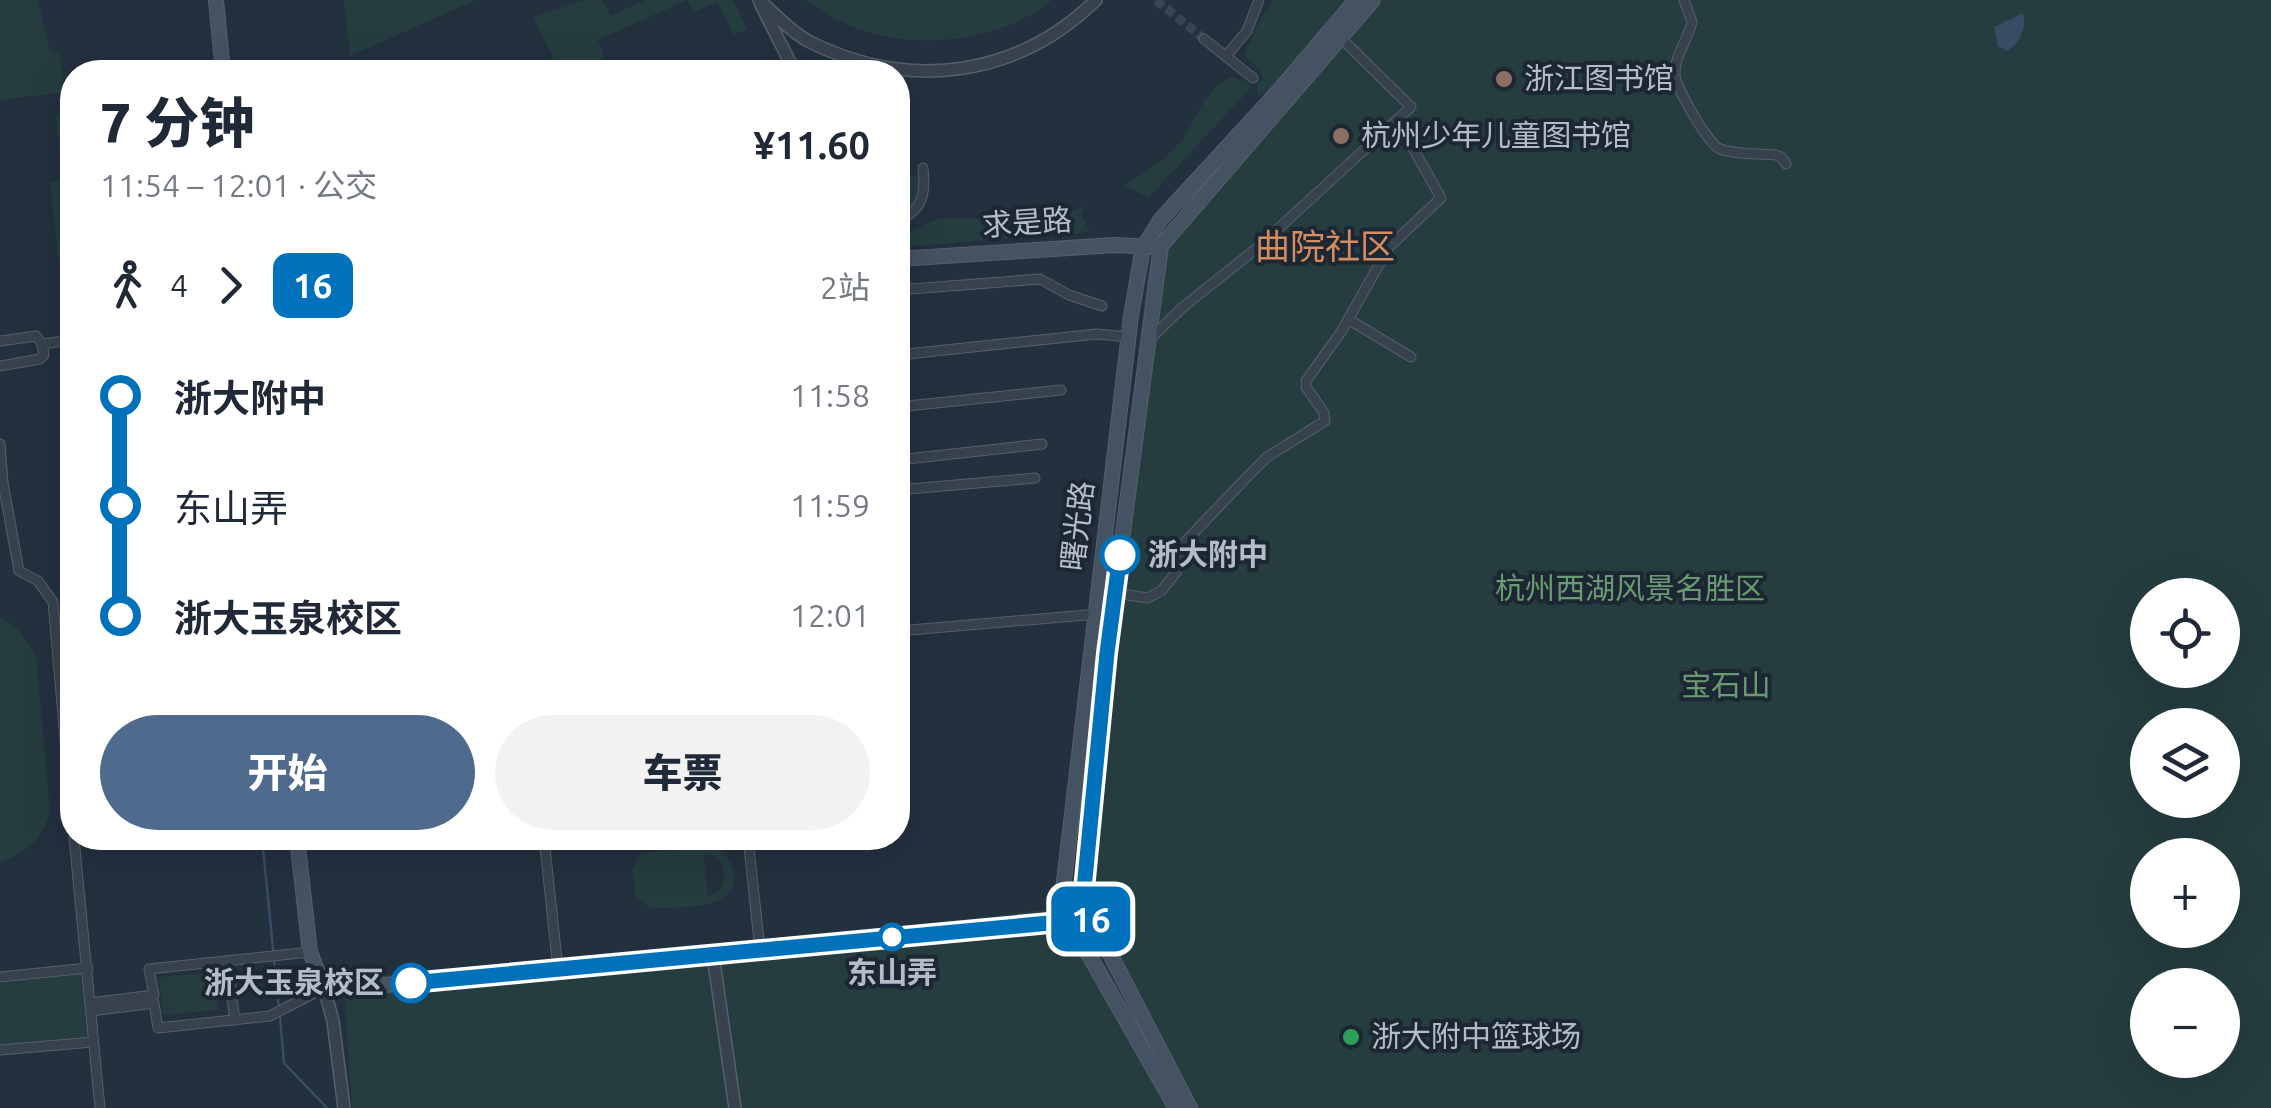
<!DOCTYPE html>
<html lang="zh">
<head>
<meta charset="utf-8">
<style>
	:root { --surface:#fff; --page:#f2f2f3; --text:#1f2937; --muted:#747a83; --accent:#4e6b8e }
	body { margin:0; font-family:Ubuntu,"Noto Sans SC",sans-serif; background:var(--page); color:var(--text); height:100vh; display:flex; flex-direction:column; font-size:38px; white-space:nowrap }
	* { box-sizing:border-box; margin:0 }
	p { font-size:32px; color:var(--muted) }
	.icon { flex:none; width:55px; height:55px; fill:none; stroke:currentColor; stroke-width:2; stroke-linecap:round; stroke-linejoin:round }
	.map { position:relative; flex:1; overflow:hidden }
	.sheet { position:absolute; left:60px; top:60px; width:850px; height:790px; display:flex; flex-direction:column; background:var(--surface); border-radius:40px; box-shadow:0 10px 40px #0002 }
	.sheet>* { flex:none }
	.badge { padding:0 20px; border-radius:15px; font-size:35px; line-height:65px }
	.controls { position:absolute; left:2130px; top:578px; display:grid; gap:20px }
	.controls a { display:grid; place-items:center; width:110px; height:110px; border-radius:50%; background:var(--surface); box-shadow:0 10px 40px #0002; font-size:50px }
	.map>.badge { position:absolute; translate:-50% -50%; box-shadow:0 0 0 5px #fff }
	.legs { display:flex; align-items:center; gap:15px; height:110px; padding:0 40px; font-size:32px }
	.legs p { margin-inline-start:auto }
	.overview { display:flex; align-items:center; justify-content:space-between; height:170px; padding:0 40px }
	h1 { font-size:55px; font-weight:800; line-height:75px }
	.cta { display:flex; gap:20px; margin-top:auto; padding:20px 40px }
	.cta a { flex:1; height:115px; border-radius:60px; background:var(--accent); color:#fff; font-size:40px; font-weight:800; line-height:115px; text-align:center }
	.cta a+a { background:var(--page); color:var(--text) }
	ul { padding:0 40px; list-style:none }
	li { display:flex; align-items:center; gap:35px; height:110px; font-size:38px }
	li i { display:grid; place-items:center; width:15px; height:100%; margin:0 12px; background:currentColor }
	li i::after { content:''; width:25px; height:25px; margin:-12px; border:8px solid; border-radius:50%; background:var(--surface) }
	li p { margin-inline-start:auto }
	li:first-child i { background:linear-gradient(#0000 50%,currentColor 0) }
	li:last-child i { background:linear-gradient(currentColor 50%,#0000 0) }
	.map>svg:first-child { display:block }
	.green { fill:#253d3f; fill-rule:evenodd }
	.water { fill:#374d65 }
	.lines { fill:none; stroke-linecap:round; stroke-linejoin:round }
	.stream { stroke:#374d65; stroke-width:2.5 }
	.minor-tunnel { stroke:#394553; stroke-width:9; stroke-dasharray:9 4.5; stroke-linecap:butt }
	.minor-casing { stroke:#55606c; stroke-width:11 }
	.tertiary-casing { stroke:#55606c; stroke-width:14 }
	.secondary-casing { stroke:#55606c; stroke-width:16 }
	.minor { stroke:#37424e; stroke-width:9 }
	.tertiary { stroke:#37424e; stroke-width:11 }
	.secondary { stroke:#455261; stroke-width:14 }
	.line-1-casing { stroke:#fff; stroke-width:22 }
	.line-1 { stroke:#0072bc; stroke-width:15 }
	.education-dot { fill:#8d6e63; stroke:#1c2733; stroke-width:4 }
	.stop-1-dot { fill:#fff; stroke:#0072bc; stroke-width:5 }
	.leisure-dot { fill:#2e9e5b; stroke:#1c2733; stroke-width:4 }
	.labels { text-anchor:middle; stroke-width:8; stroke-linejoin:round; paint-order:stroke }
	.poi-label { font-size:30px; fill:#b3bdc9; stroke:#1c2733; text-anchor:start }
	.street-label { font-size:30px; fill:#b3bdc9; stroke:#1c2733 }
	.stop-label { font-size:30px; font-weight:bold; fill:#b3bdc9; stroke:#1c2733; text-anchor:start }
	.park-label { font-size:30px; fill:#6a9a72; stroke:#1c2733 }
	.quarter-label { font-size:35px; fill:#d68c61; stroke:#1c2733 }
</style>
</head>
<body>
<div class="map">
<svg width="2271" height="1108" viewBox="0 0 2271 1108">
	<rect width="100%" height="100%" fill="#23303e"/>
	<!-- green -->
	<g class="green">
		<path d="M0,0H38L50,51L59,52L65,92L0,100Z"/>
		<path d="M344,0H476L350,56Z"/>
		<path d="M586,0H603L610,16L645,0H687L598,40L604,54C595,72 579,73 560,72L533,17Z"/>
		<path d="M688,0H733L747,29L734,35L717,1L694,13Z"/>
		<path d="M805,0H1052C1004,40 925,50 867,32C844,25 825,13 805,0Z"/>
		<path d="M1274,0H1347L1276,89L1258,96L1257,85L1263,79L1260,70L1244,55L1263,13Z"/>
		<path d="M1364,0H2271V1108H352L343,979L787,939L1079,906L1076,893L1081,831L1149,262L1165,227L1291,87ZM2148,595H2222V670H2148ZM2148,725H2222V800H2148ZM2148,855H2222V930H2148ZM2148,985H2222V1060H2148Z"/>
		<path d="M1232,77L1250,84V89L1149,197L1123,186C1143,174 1163,161 1179,143C1197,123 1203,87 1232,77Z"/>
		<path d="M72,113V166L61,167L56,115Z"/>
		<path d="M898,174L920,175L917,200L898,216Z"/>
		<path d="M72,180V317L65,318L50,182Z"/>
		<path d="M1085,206L1081,215L1090,232L901,247L898,243L900,233L910,232L939,218L1045,220Z"/>
		<path d="M0,616L20,631L36,656L50,812C40,843 29,850 0,863Z"/>
		<path d="M722,846C725,857 734,864 735,876C735,912 677,906 652,909L636,898L632,872L639,853ZM709,854L722,863L725,879L719,891L708,896L704,856Z"/>
		<path d="M213,973L218,1010L163,1015L159,977Z"/>
		<path d="M82,974L87,1038L0,1045V983Z"/>
	</g>
	<!-- water -->
	<path class="water" d="M2023,13C2027,27 2020,45 2006,51L1998,46L1994,27Z"/>
	<g class="lines">
		<!-- stream -->
		<g class="stream">
			<path d="M262,838L279,1009"/>
			<path d="M280,1017L284,1063L327,1108"/>
		</g>
		<!-- minor-tunnel -->
		<path class="minor-tunnel" d="M1156,0L1204,39"/>
		<defs>
			<g id="minor">
				<path d="M1684,0L1692,22C1688,40 1674,56 1675,75C1676,88 1708,144 1720,149C1736,155 1759,153 1776,155L1781,157L1786,164"/>
				<path d="M1204,39L1253,78"/>
				<path d="M1226,56L1247,31L1259,0"/>
				<path d="M898,221C923,209 926,195 923,168"/>
				<path d="M898,290L1040,279L1069,295L1102,306"/>
				<path d="M1348,319L1411,357"/>
				<path d="M0,341L36,336L42,344L44,355L40,359L0,366"/>
				<path d="M1148,341L1183,307L1257,248L1411,107L1342,39"/>
				<path d="M42,344L72,340"/>
				<path d="M898,355L1097,334L1128,337"/>
				<path d="M898,407L1061,390"/>
				<path d="M0,444L3,483L19,571L38,581L53,602L72,819"/>
				<path d="M898,460L1042,444"/>
				<path d="M898,490L1035,478"/>
				<path d="M1115,593L1148,598L1162,590L1177,571L1181,546L1248,476L1267,457L1325,421L1324,413L1306,387V381L1341,332L1389,247L1441,198L1397,120"/>
				<path d="M898,631L1099,614"/>
				<path d="M74,838L100,1108"/>
				<path d="M544,838L558,969"/>
				<path d="M748,838L760,950"/>
				<path d="M227,961L235,1020"/>
				<path d="M0,977L88,968"/>
				<path d="M90,1003L154,995L149,969L310,952"/>
				<path d="M91,1011L154,1003L158,1028L270,1016L324,988"/>
				<path d="M0,1050L93,1042"/>
			</g>
			<g id="tertiary">
				<path d="M759,0C775,14 793,34 812,43C911,91 1017,77 1096,0"/>
				<path d="M761,5L795,72"/>
				<path d="M713,955L735,1108"/>
				<path d="M324,988L333,1021L344,1108"/>
			</g>
			<g id="secondary">
				<path d="M216,0L223,72"/>
				<path d="M898,259L1115,245L1150,247"/>
				<path d="M297,838L310,952L324,988L331,990L1092,919"/>
				<path d="M1176,1108L1069,920L1063,890L1131,316L1143,247L1161,219L1276,94L1356,0"/>
				<path d="M1190,1108L1092,919L1084,889L1107,653L1161,246L1373,0"/>
			</g>
		</defs>
		<!-- minor casing -->
		<use href="#minor" class="minor-casing"/>
		<!-- tertiary casing -->
		<use href="#tertiary" class="tertiary-casing"/>
		<!-- secondary casing -->
		<use href="#secondary" class="secondary-casing"/>
		<!-- minor -->
		<use href="#minor" class="minor"/>
		<!-- tertiary -->
		<use href="#tertiary" class="tertiary"/>
		<!-- secondary -->
		<use href="#secondary" class="secondary"/>
	</g>
	<g class="lines">
		<defs>
			<path id="line-1" d="M411,983L1092,919L1084,889L1107,653L1120,555"/>
		</defs>
		<!-- line-1 casing -->
		<use href="#line-1" class="line-1-casing"/>
		<!-- line-1 -->
		<use href="#line-1" class="line-1"/>
	</g>
	<!-- markers -->
	<g class="education-dot">
		<circle cx="1504" cy="79" r="10"/>
		<circle cx="1341" cy="136" r="10"/>
	</g>
	<g class="stop-1-dot">
		<circle cx="1120" cy="555" r="18"/>
		<circle cx="892" cy="937" r="12"/>
		<circle cx="411" cy="983" r="18"/>
	</g>
	<circle class="leisure-dot" cx="1351" cy="1037" r="10"/>
	<g class="labels">
		<!-- poi labels -->
		<g class="poi-label">
			<text x="1524" y="89">浙江图书馆</text>
			<text x="1361" y="146">杭州少年儿童图书馆</text>
			<text x="1371" y="1047">浙大附中篮球场</text>
		</g>
		<!-- street labels -->
		<g class="street-label">
			<text transform="translate(1027 223) rotate(-4)" y="10">求是路</text>
			<text transform="translate(1078 526) rotate(-83)" y="10">曙光路</text>
		</g>
		<!-- stop labels -->
		<g class="stop-label">
			<text x="1148" y="565">浙大附中</text>
			<text x="892" y="983" text-anchor="middle">东山弄</text>
			<text x="384" y="993" text-anchor="end">浙大玉泉校区</text>
		</g>
		<!-- park labels -->
		<g class="park-label">
			<text x="1630" y="599">杭州西湖风景名胜区</text>
			<text x="1726" y="696">宝石山</text>
		</g>
		<!-- quarter labels -->
		<g class="quarter-label">
			<text x="1325" y="259">曲院社区</text>
		</g>
	</g>
</svg>
<div class="controls">
<a><svg class="icon" aria-label="locate" viewBox="0 0 24 24"><circle cx="12" cy="12" r="6"/><path d="M12 2v4M12 18v4M2 12h4M18 12h4"/></svg></a>
<a><svg class="icon" aria-label="layers" viewBox="0 0 24 24"><path d="M12 4l9 5-9 5-9-5zM3 14l9 5 9-5"/></svg></a>
<a>+</a>
<a>−</a>
</div>
<b class="badge" style="left:1091px;top:919px;background:#0072bc;color:#fff">16</b>
<section class="sheet">
<div class="overview"><div><h1>7 分钟</h1><p>11:54 – 12:01 · 公交</p></div><b>¥11.60</b></div>
<div class="legs"><svg class="icon" aria-label="walk" viewBox="0 0 24 24"><circle cx="13" cy="4" r="2"/><path d="M13 8l-2 6 4 7M11 14l-3 7M7 12l3-4h3l4 4"/></svg>4<svg class="icon" aria-label="forward" viewBox="0 0 24 24"><path d="M9 5l7 7-7 7"/></svg><b class="badge" style="background:#0072bc;color:#fff">16</b><p>2站</p></div>
<ul>
<li><i style="color:#0072bc"></i><b>浙大附中</b><p>11:58</p></li>
<li><i style="color:#0072bc"></i><span>东山弄</span><p>11:59</p></li>
<li><i style="color:#0072bc"></i><b>浙大玉泉校区</b><p>12:01</p></li>
</ul>
<div class="cta"><a>开始</a><a>车票</a></div>
</section>
</div>
</body>
</html>
